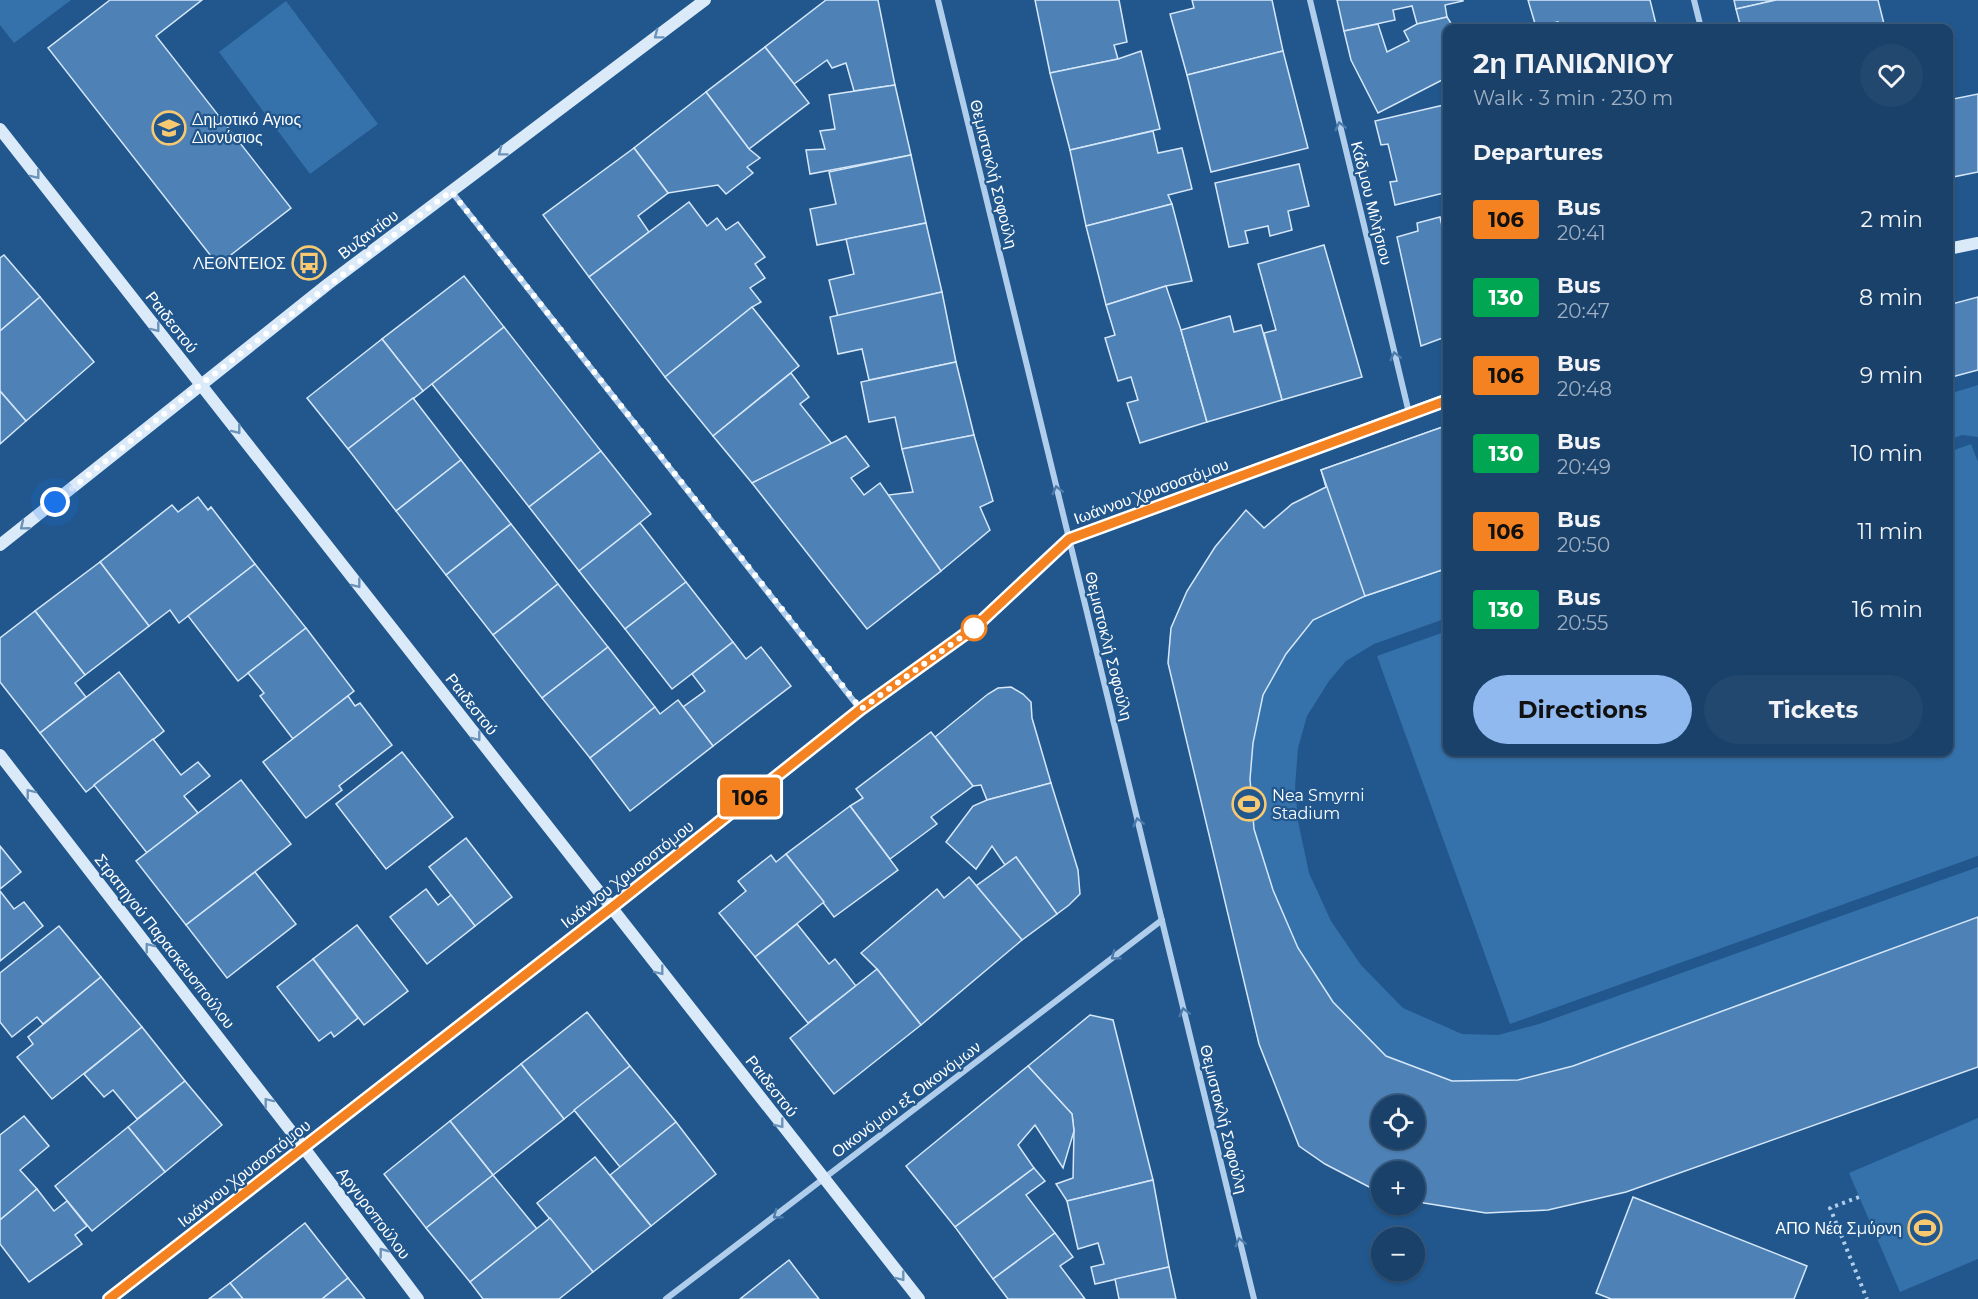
<!DOCTYPE html>
<html lang="en">
<head>
<meta charset="utf-8">
<style>
	:root { --surface:#19416a; --page:#224870; --text:#f1f3f6; --muted:#9fafc1; --line:#375a7e; --accent:#90b9f0 }
	body { margin:0; font-family:Montserrat,sans-serif; background:var(--page); color:var(--text); height:100vh; display:flex; flex-direction:column; font-size:22px; white-space:nowrap }
	* { box-sizing:border-box; margin:0 }
	p { font-size:20px; color:var(--muted) }
	.icon { flex:none; width:33px; height:33px; fill:none; stroke:currentColor; stroke-width:2; stroke-linecap:round; stroke-linejoin:round }
	.map { position:relative; flex:1; overflow:hidden }
	.details { position:absolute; left:1443px; top:24px; width:510px; height:732px; display:flex; flex-direction:column; background:var(--surface); border-radius:12px; box-shadow:0 2px 4px #0004,0 0 0 2px var(--line) }
	.details>* { flex:none }
	.badge { padding:0 12px; border-radius:4px; font-size:21px; line-height:39px }
	.fabs { position:absolute; left:1371px; top:1095px; display:grid; gap:12px }
	.fabs a { display:grid; place-items:center; width:54px; height:54px; border-radius:50%; background:var(--surface); box-shadow:0 2px 4px #0004,0 0 0 2px var(--line); font-size:30px }
	.you { position:absolute; width:30px; height:30px; margin:-15px; border:4px solid #fff; border-radius:50%; background:#1a73e8; box-shadow:0 0 0 9px #1a73e833 }
	.map>.badge { position:absolute; translate:-50% -50%; box-shadow:0 0 0 3px #fff }
	h2 { padding:0 30px; font-size:22px; line-height:54px }
	.round { display:grid; place-items:center; flex:none; width:63px; height:63px; border-radius:32px; background:var(--page) }
	.summary { display:flex; align-items:center; justify-content:space-between; height:102px; padding:0 30px }
	h1 { font-size:28px; font-weight:700; line-height:45px }
	.button { display:flex; gap:12px; margin-top:auto; padding:12px 30px }
	.button a { flex:1; height:69px; border-radius:36px; background:var(--accent); color:#111; font-size:24px; font-weight:700; line-height:69px; text-align:center }
	.button a+a { background:var(--page); color:var(--text) }
	ul { padding:0; list-style:none }
	li { display:flex; align-items:center; gap:18px; height:78px; padding:0 30px }
	li div { flex:1 }
	li b { display:block; font-size:22px }
	li em { font-style:normal }
	li .badge { min-width:66px; font-weight:700; text-align:center }
	.map>svg:first-child { display:block }
	.green { fill:#3571aa; fill-rule:evenodd }
	.building { fill:#4e82b6; stroke:#d5e7f9; stroke-width:1.5; fill-rule:evenodd }
	.lines { fill:none; stroke-linecap:round; stroke-linejoin:round }
	.path { stroke:#b0ceec; stroke-width:4; stroke-dasharray:3 4.5; stroke-linecap:butt }
	.street { stroke:#b0ceec; stroke-width:6 }
	.secondary { stroke:#dbeaf9; stroke-width:12 }
	.oneway { stroke:#6b92b8 }
	.oneway2 { stroke:#4c7baa }
	.line-casing { stroke:#fff; stroke-width:14 }
	.line { stroke:#f58220; stroke-width:9 }
	.walk { stroke:#fff; stroke-width:6; stroke-dasharray:0 10.8 }
	.stop-dot { fill:#fff; stroke:#f58220; stroke-width:3 }
	.labels { text-anchor:middle; stroke-width:4.5; stroke-linejoin:round; paint-order:stroke }
	.poi-label { font-size:16px; fill:#fff; stroke:#21578d; text-anchor:start }
	.street-label { font-size:16px; fill:#fff; stroke:#21578d }
</style>
</head>
<body>
<div class="map">
<svg width="1978" height="1299" viewBox="0 0 1978 1299">
	<rect width="100%" height="100%" fill="#21578d"/>
	<!-- green -->
	<g class="green">
		<path d="M0,0H71L14,43L0,25Z"/>
		<path d="M286,1L378,124L310,174L219,52Z"/>
		<path d="M1978,385V437L1962,435L1949,440V394Z"/>
		<path d="M1447,425V618L1374,644L1346,661L1329,681L1307,716L1298,748L1295,787L1298,821L1309,873L1331,921L1361,965L1403,1008L1462,1034L1498,1035L1539,1024L1978,867V1067L1626,1192L1548,1210L1486,1213L1414,1172H1382L1381,1191L1373,1189L1299,1146L1259,1044L1168,663C1169,651 1168,637 1172,626C1187,582 1217,545 1246,510L1264,528L1292,504L1325,487L1321,470ZM1382,1106H1414V1138H1382Z"/>
		<path d="M1971,444L1978,462V856L1510,1024L1377,656L1447,631L1448,752H1948L1949,452Z"/>
		<path d="M1978,1118V1259L1900,1292L1849,1173Z"/>
	</g>
	<!-- building -->
	<g class="building">
		<path d="M110,0H202L156,36L291,208L218,265L48,48Z"/>
		<path d="M826,0H878L895,85L854,91L846,63L832,68L827,60L794,84L765,47Z"/>
		<path d="M1035,0H1119L1127,42L1114,45L1118,59L1050,73Z"/>
		<path d="M1192,0H1272L1283,51L1187,75L1170,14L1194,8Z"/>
		<path d="M1337,0H1463V1L1445,5L1447,17L1417,24L1412,6L1393,10L1395,20L1344,31Z"/>
		<path d="M1528,0H1650L1657,28H1560L1558,22L1536,27Z"/>
		<path d="M1734,0H1776L1736,9Z"/>
		<path d="M1776,0H1878L1885,28H1741L1736,9Z"/>
		<path d="M1447,17L1454,28H1448V77L1378,113L1351,60L1344,31L1378,24L1387,52L1409,41L1404,31L1417,24Z"/>
		<path d="M765,47L809,103L749,149L706,92Z"/>
		<path d="M1141,51L1160,129L1070,150L1050,73L1118,59Z"/>
		<path d="M1283,51L1308,148L1211,172L1187,75Z"/>
		<path d="M895,85L911,155L810,174L806,150L825,149L820,131L835,129L829,95Z"/>
		<path d="M706,92L749,149L760,158L747,167L753,173L726,194L718,185L668,193L634,148Z"/>
		<path d="M1978,94V172L1948,178V100Z"/>
		<path d="M1448,104V192L1395,205L1390,182L1397,181L1388,144L1381,145L1375,121Z"/>
		<path d="M1153,131L1158,153L1182,148L1192,189L1168,195L1172,204L1086,226L1070,150Z"/>
		<path d="M634,148L668,193L638,216L649,232L589,277L543,215Z"/>
		<path d="M911,155L926,223L817,245L810,209L836,204L829,172Z"/>
		<path d="M1299,164L1309,206L1288,211L1292,230L1270,236L1268,226L1245,231L1248,243L1229,247L1215,183Z"/>
		<path d="M689,202L707,226L717,218L726,230L738,222L765,257L755,264L765,278L750,288L761,302L752,307L665,377L589,277Z"/>
		<path d="M1172,204L1192,281L1166,286L1106,305L1086,226Z"/>
		<path d="M1440,217L1445,240H1448V336L1421,346L1397,237L1418,231L1417,223Z"/>
		<path d="M926,223L942,292L838,317L829,280L854,274L846,239Z"/>
		<path d="M1324,245L1362,377L1282,400L1264,333L1276,330L1258,264Z"/>
		<path d="M4,255L40,297L0,331V258Z"/>
		<path d="M464,276L504,327L423,391L382,339Z"/>
		<path d="M1166,286L1181,330L1207,422L1140,443L1127,403L1138,400L1131,377L1118,381L1105,338L1115,335L1106,305Z"/>
		<path d="M942,292L956,362L869,380L862,349L838,354L830,317Z"/>
		<path d="M40,297L94,362L26,421L0,391V331Z"/>
		<path d="M1978,297V370L1948,378V305Z"/>
		<path d="M752,307L799,366L713,436L665,377Z"/>
		<path d="M1230,316L1234,332L1261,325L1282,400L1207,422L1181,330Z"/>
		<path d="M504,327L601,451L529,507L432,384Z"/>
		<path d="M382,339L423,391L348,449L307,398Z"/>
		<path d="M956,362L974,435L902,449L895,417L869,422L861,382Z"/>
		<path d="M791,373L809,397L800,404L832,444L752,483L713,436Z"/>
		<path d="M0,391L26,421L0,444Z"/>
		<path d="M413,398L461,460L396,511L348,449Z"/>
		<path d="M1448,425V568L1365,596L1313,620L1286,654L1263,695L1253,743L1250,779L1254,829L1273,890L1298,948L1333,1002L1386,1056L1452,1081L1518,1080L1573,1066L1978,917V1067L1626,1192L1548,1210L1486,1213L1424,1203L1414,1200V1172H1382V1191L1373,1189L1325,1164L1299,1146L1259,1044L1168,663L1171,628L1187,591L1215,547L1246,510L1264,528L1292,504L1326,487L1321,470ZM1382,1106H1414V1138H1382Z"/>
		<path d="M1448,425V568L1365,596L1321,470Z"/>
		<path d="M974,435L993,501L980,507L990,530L941,571L888,495L913,492L902,449Z"/>
		<path d="M846,436L869,466L851,478L864,495L880,483L941,571L867,629L752,483Z"/>
		<path d="M601,451L651,514L579,571L529,507Z"/>
		<path d="M461,460L511,524L446,575L396,511Z"/>
		<path d="M198,497L208,510L211,507L255,564L179,623L170,610L149,626L100,562L172,505L178,512Z"/>
		<path d="M640,523L686,582L625,629L579,571Z"/>
		<path d="M511,524L558,584L493,635L446,575Z"/>
		<path d="M100,562L149,626L85,675L35,611Z"/>
		<path d="M255,564L306,628L238,681L188,616Z"/>
		<path d="M686,582L733,642L672,689L625,629Z"/>
		<path d="M558,584L608,647L542,698L493,635Z"/>
		<path d="M35,611L85,675L75,683L86,697L40,733L0,682V638Z"/>
		<path d="M306,628L354,691L293,739L260,696L264,693L248,673Z"/>
		<path d="M733,642L746,659L761,647L791,686L713,746L683,707L705,691L692,674Z"/>
		<path d="M608,647L655,707L590,758L542,698Z"/>
		<path d="M119,672L164,731L86,792L40,733Z"/>
		<path d="M1011,687L1023,694L1031,702L1032,718L1051,783L987,800L981,785L973,786L935,737L988,694L998,688Z"/>
		<path d="M348,696L355,706L360,703L392,745L339,786L342,790L306,818L263,762Z"/>
		<path d="M678,700L713,746L630,811L590,758L655,707L660,714Z"/>
		<path d="M931,732L973,786L931,817L937,824L890,859L850,806L863,798L856,789Z"/>
		<path d="M153,739L181,775L198,762L210,776L184,796L198,813L147,853L94,785Z"/>
		<path d="M402,752L453,817L386,869L336,804Z"/>
		<path d="M241,780L291,844L186,925L136,861Z"/>
		<path d="M1051,783L1078,870L1080,894L1069,905L1057,914L1016,857L1005,865L992,846L976,869L946,842L973,806L987,800Z"/>
		<path d="M850,806L898,870L834,917L786,854Z"/>
		<path d="M466,838L512,897L475,926L429,867Z"/>
		<path d="M0,846L21,872L0,889Z"/>
		<path d="M786,854L824,902L755,957L719,913L746,891L738,881L771,855L776,862Z"/>
		<path d="M1016,857L1057,914L1022,940L976,886Z"/>
		<path d="M255,872L296,924L227,978L186,925Z"/>
		<path d="M969,877L1022,940L921,1025L877,969L861,953L937,889L944,898Z"/>
		<path d="M426,889L438,905L451,895L475,926L427,964L390,917Z"/>
		<path d="M0,891L14,909L24,902L43,926L0,961Z"/>
		<path d="M797,924L829,964L835,959L856,986L808,1023L755,957Z"/>
		<path d="M357,925L408,991L364,1025L313,959Z"/>
		<path d="M59,926L101,977L43,1024L37,1017L12,1037L0,1022V973Z"/>
		<path d="M313,959L358,1018L334,1037L331,1032L319,1041L277,987Z"/>
		<path d="M877,969L921,1025L834,1094L790,1038Z"/>
		<path d="M101,977L142,1027L52,1099L17,1057L33,1044L28,1037Z"/>
		<path d="M587,1012L630,1066L564,1119L521,1064Z"/>
		<path d="M1090,1015L1113,1020L1153,1180L1067,1201L1056,1184L1073,1178L1074,1131L1072,1114L1028,1066Z"/>
		<path d="M142,1027L185,1081L137,1119L113,1090L104,1097L84,1074Z"/>
		<path d="M521,1064L564,1119L493,1175L450,1121Z"/>
		<path d="M630,1066L676,1122L620,1167L574,1110Z"/>
		<path d="M1028,1066L1072,1114L1074,1131L1063,1168L1035,1125L1018,1145L1034,1168L955,1227L906,1166Z"/>
		<path d="M185,1081L222,1125L165,1172L128,1127Z"/>
		<path d="M24,1116L49,1146L20,1170L37,1189L0,1220V1135Z"/>
		<path d="M450,1121L493,1175L426,1228L384,1174Z"/>
		<path d="M676,1122L716,1174L651,1226L610,1175Z"/>
		<path d="M128,1127L165,1172L92,1231L55,1186Z"/>
		<path d="M595,1157L651,1226L593,1272L537,1203Z"/>
		<path d="M1034,1168L1045,1181L1026,1195L1055,1233L993,1279L955,1227Z"/>
		<path d="M493,1175L537,1229L470,1282L426,1228Z"/>
		<path d="M1153,1180L1169,1267L1095,1284L1091,1267L1104,1264L1098,1243L1078,1249L1067,1201Z"/>
		<path d="M37,1189L54,1211L67,1201L87,1226L75,1235L82,1244L29,1282L0,1244V1220Z"/>
		<path d="M1633,1197L1807,1266L1794,1299H1611L1596,1293Z"/>
		<path d="M550,1218L593,1272L559,1299H483L470,1282Z"/>
		<path d="M305,1223L348,1278L322,1299H243L230,1283Z"/>
		<path d="M1055,1233L1073,1257L1060,1266L1085,1299H1008L993,1279Z"/>
		<path d="M789,1260L819,1299H740Z"/>
		<path d="M1169,1267L1176,1299H1119L1115,1279Z"/>
		<path d="M348,1278L365,1299H322Z"/>
		<path d="M230,1283L243,1299H209Z"/>
	</g>
	<g class="lines">
		<!-- path -->
		<path class="path" d="M1859,1197L1830,1208L1867,1299"/>
		<!-- street -->
		<g class="street">
			<path d="M938,0L1254,1299"/>
			<path d="M1310,0L1409,413"/>
			<path d="M1694,0L1701,28"/>
			<path d="M451,191L860,709"/>
			<path d="M666,1299L1162,920"/>
		</g>
		<!-- secondary -->
		<g class="secondary">
			<path d="M0,129L919,1299"/>
			<path d="M1948,249L1978,243"/>
			<path d="M0,545L328,284L705,0"/>
			<path d="M0,755L304,1148L418,1299"/>
			<path d="M109,1299L611,908L861,709L975,627L1069,539L1448,399"/>
		</g>
	</g>
	<!-- one-way arrows -->
	<defs><path id="oneway-chevron" d="M-2-3.5L2.5 0L-2 3.5" fill="none" stroke-width="1.6" stroke-linecap="round" stroke-linejoin="round" transform="scale(1.5)"/></defs>
	<g class="oneway">
		<use href="#oneway-chevron" transform="translate(658 35) rotate(143)"/>
		<use href="#oneway-chevron" transform="translate(502 152) rotate(143)"/>
		<use href="#oneway-chevron" transform="translate(36 175) rotate(52)"/>
		<use href="#oneway-chevron" transform="translate(156 328) rotate(52)"/>
		<use href="#oneway-chevron" transform="translate(237 430) rotate(52)"/>
		<use href="#oneway-chevron" transform="translate(24 526) rotate(141)"/>
		<use href="#oneway-chevron" transform="translate(357 584) rotate(52)"/>
		<use href="#oneway-chevron" transform="translate(477 737) rotate(52)"/>
		<use href="#oneway-chevron" transform="translate(30 793) rotate(-128)"/>
		<use href="#oneway-chevron" transform="translate(149 947) rotate(-128)"/>
		<use href="#oneway-chevron" transform="translate(660 971) rotate(52)"/>
		<use href="#oneway-chevron" transform="translate(268 1102) rotate(-128)"/>
		<use href="#oneway-chevron" transform="translate(780 1124) rotate(52)"/>
		<use href="#oneway-chevron" transform="translate(383 1252) rotate(-127)"/>
		<use href="#oneway-chevron" transform="translate(901 1277) rotate(52)"/>
	</g>
	<g class="oneway2">
		<use href="#oneway-chevron" transform="translate(1340 126) rotate(-104)"/>
		<use href="#oneway-chevron" transform="translate(1395 356) rotate(-104)"/>
		<use href="#oneway-chevron" transform="translate(1057 490) rotate(-104)"/>
		<use href="#oneway-chevron" transform="translate(1138 822) rotate(-104)"/>
		<use href="#oneway-chevron" transform="translate(1115 956) rotate(143)"/>
		<use href="#oneway-chevron" transform="translate(1184 1012) rotate(-104)"/>
		<use href="#oneway-chevron" transform="translate(777 1215) rotate(143)"/>
		<use href="#oneway-chevron" transform="translate(1240 1242) rotate(-104)"/>
	</g>
	<g class="lines">
		<defs>
			<path id="line" d="M109,1299L611,908L861,709L975,627L1069,539L1448,400"/>
		</defs>
		<!-- line casing -->
		<use href="#line" class="line-casing"/>
		<!-- line -->
		<use href="#line" class="line"/>
		<!-- walk -->
		<path class="walk" d="M55,502L200,385L451,191L861,709L974,628"/>
	</g>
	<!-- icons -->
	<defs>
		<symbol id="school-ring" viewBox="-11 -11 22 22"><circle r="9.5" fill="#21578d" stroke="#f8c971" stroke-width="1.5"/><path d="M0-5L7-2L0 1L-7-2ZM-4 1L0 2.5L4 1V4Q0 6-4 4Z" fill="#f8c971"/></symbol>
		<symbol id="bus-ring" viewBox="-11 -11 22 22"><circle r="9.5" fill="#21578d" stroke="#f8c971" stroke-width="1.5"/><path d="M-5-6H5V4H4V6H2V4H-2V6H-4V4H-5ZM-3.5-4V0h7V-4ZM-3.5 1.2v1.5H-2V1.2ZM2 1.2v1.5H3.5V1.2Z" fill="#f8c971"/></symbol>
		<symbol id="stadium-ring" viewBox="-11 -11 22 22"><circle r="9.5" fill="#21578d" stroke="#f8c971" stroke-width="1.5"/><path d="M0-5a6.5 5 0 1 0 0 10a6.5 5 0 1 0 0-10ZM-3.5-1.8h7v3.6h-7Z" fill="#f8c971"/></symbol>
	</defs>
	<g fill-rule="evenodd">
		<use href="#school-ring" x="150" y="109" width="38" height="38"/>
		<use href="#bus-ring" x="290" y="244" width="38" height="38"/>
		<use href="#stadium-ring" x="1230" y="785" width="38" height="38"/>
		<use href="#stadium-ring" x="1906" y="1209" width="38" height="38"/>
	</g>
	<!-- markers -->
	<circle class="stop-dot" cx="974" cy="628" r="12"/>
	<g class="labels">
		<!-- poi labels -->
		<g class="poi-label">
			<text x="192" y="125">Δημοτικό Αγιος<tspan x="192" dy="18">Διονύσιος</tspan></text>
			<text x="286" y="269" text-anchor="end">ΛΕΟΝΤΕΙΟΣ</text>
			<text x="1272" y="801">Nea Smyrni<tspan x="1272" dy="18">Stadium</tspan></text>
			<text x="1902" y="1234" text-anchor="end">ΑΠΟ Νέα Σμύρνη</text>
		</g>
		<!-- street labels -->
		<g class="street-label">
			<text transform="translate(994 174) rotate(76)" y="6">Θεμιστοκλή Σοφούλη</text>
			<text transform="translate(1372 203) rotate(76)" y="6">Κάδμου Μιλήσιου</text>
			<text transform="translate(368 234) rotate(-37)" y="6">Βυζαντίου</text>
			<text transform="translate(172 322) rotate(52)" y="6">Ραιδεστού</text>
			<text transform="translate(1151 491) rotate(-20)" y="6">Ιωάννου Χρυσοστόμου</text>
			<text transform="translate(1109 646) rotate(76)" y="6">Θεμιστοκλή Σοφούλη</text>
			<text transform="translate(472 704) rotate(52)" y="6">Ραιδεστού</text>
			<text transform="translate(627 874) rotate(-38)" y="6">Ιωάννου Χρυσοστόμου</text>
			<text transform="translate(165 941) rotate(52)" y="6">Στρατηγού Παρασκευοπούλου</text>
			<text transform="translate(772 1086) rotate(52)" y="6">Ραιδεστού</text>
			<text transform="translate(906 1099) rotate(-37)" y="6">Οικονόμου εξ Οικονόμων</text>
			<text transform="translate(1224 1119) rotate(76)" y="6">Θεμιστοκλή Σοφούλη</text>
			<text transform="translate(244 1173) rotate(-38)" y="6">Ιωάννου Χρυσοστόμου</text>
			<text transform="translate(374 1213) rotate(53)" y="6">Αργυροπούλου</text>
		</g>
	</g>
</svg>
<div class="fabs">
<a><svg class="icon" aria-label="locate" viewBox="0 0 24 24"><circle cx="12" cy="12" r="6"/><path d="M12 2v4M12 18v4M2 12h4M18 12h4"/></svg></a>
<a>+</a>
<a>−</a>
</div>
<div class="you" style="left:55px;top:502px"></div>
<b class="badge" style="left:750px;top:797px;background:#f58220;color:#111">106</b>
<section class="details">
<div class="summary"><div><h1>2η ΠΑΝΙΩΝΙΟΥ</h1><p>Walk · 3 min · 230 m</p></div><a class="round"><svg class="icon" aria-label="heart" viewBox="0 0 24 24"><path d="M12 20l-8-8c-3-5 5-10 8-4 3-6 11-1 8 4z"/></svg></a></div>
<h2>Departures</h2>
<ul>
<li><span class="badge" style="background:#f58220;color:#111">106</span><div><b>Bus</b><p>20:41</p></div><em>2 min</em></li>
<li><span class="badge" style="background:#00a651;color:#fff">130</span><div><b>Bus</b><p>20:47</p></div><em>8 min</em></li>
<li><span class="badge" style="background:#f58220;color:#111">106</span><div><b>Bus</b><p>20:48</p></div><em>9 min</em></li>
<li><span class="badge" style="background:#00a651;color:#fff">130</span><div><b>Bus</b><p>20:49</p></div><em>10 min</em></li>
<li><span class="badge" style="background:#f58220;color:#111">106</span><div><b>Bus</b><p>20:50</p></div><em>11 min</em></li>
<li><span class="badge" style="background:#00a651;color:#fff">130</span><div><b>Bus</b><p>20:55</p></div><em>16 min</em></li>
</ul>
<div class="button"><a>Directions</a><a>Tickets</a></div>
</section>
</div>
</body>
</html>
